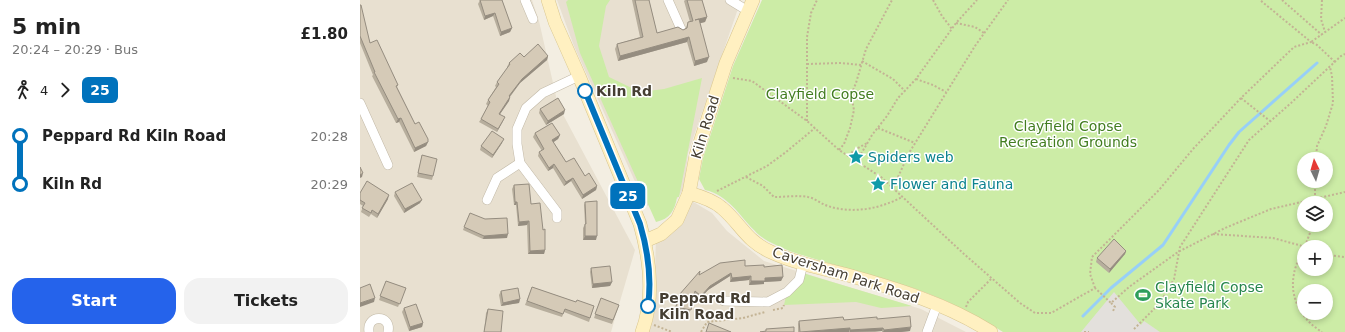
<!DOCTYPE html>
<html lang="en">
<head>
<meta charset="utf-8">
<style>
	:root { --surface:#fff; --page:#f2f2f2; --text:#222; --muted:#767676; --accent:#2563eb }
	body { margin:0; font-family:"DejaVu Sans",sans-serif; background:var(--page); color:var(--text); height:100vh; display:flex; flex-direction:column; font-size:15px; white-space:nowrap }
	* { box-sizing:border-box; margin:0 }
	p { font-size:13px; color:var(--muted) }
	.icon { flex:none; width:22px; height:22px; fill:none; stroke:currentColor; stroke-width:2; stroke-linecap:round; stroke-linejoin:round }
	.map { position:relative; flex:1; overflow:hidden }
	.drawer { display:flex; flex-direction:column; background:var(--surface); width:360px }
	.drawer>* { flex:none }
	.badge { padding:0 8px; border-radius:6px; font-size:14px; line-height:26px }
	.needle { width:26px; rotate:355deg }
	.fabs { position:absolute; left:937px; top:152px; display:grid; gap:8px }
	.fabs a { display:grid; place-items:center; width:36px; height:36px; border-radius:50%; background:var(--surface); box-shadow:0 2px 6px #0003; font-size:20px }
	.map>.badge { position:absolute; translate:-50% -50%; box-shadow:0 0 0 2px #fff }
	.legs { display:flex; align-items:center; gap:6px; height:44px; padding:0 12px; font-size:13px }
	.legs p { margin-inline-start:auto }
	.headline { display:flex; align-items:center; justify-content:space-between; height:68px; padding:0 12px }
	h1 { font-size:22px; font-weight:600; line-height:30px }
	.action { display:flex; gap:8px; margin-top:auto; padding:8px 12px }
	.action a { flex:1; height:46px; border-radius:16px; background:var(--accent); color:#fff; font-size:16px; font-weight:600; line-height:46px; text-align:center }
	.action a+a { background:var(--page); color:var(--text) }
	ul { padding:0 12px; list-style:none }
	li { display:flex; align-items:center; gap:14px; height:48px; font-size:15px }
	li i { display:grid; place-items:center; width:6px; height:100%; margin:0 5px; background:currentColor }
	li i::after { content:''; width:10px; height:10px; margin:-5px; border:3px solid; border-radius:50%; background:var(--surface) }
	li p { margin-inline-start:auto }
	li:first-child i { background:linear-gradient(#0000 50%,currentColor 0) }
	li:last-child i { background:linear-gradient(currentColor 50%,#0000 0) }
	main { display:flex; flex:1; min-height:0 }
	.map>svg:first-child { display:block }
	.residential { fill:#e8e0d0 }
	.green { fill:#cceca6; fill-rule:evenodd }
	.parking { fill:#e3e0dc }
	.lines { fill:none; stroke-linecap:round; stroke-linejoin:round }
	.stream { stroke:#97cff8; stroke-width:3 }
	.street-casing { stroke:#c2b9a7; stroke-width:10 }
	.secondary-casing { stroke:#d8c58d; stroke-width:14 }
	.path { stroke:#c3b394; stroke-width:2; stroke-dasharray:2 2; stroke-linecap:butt }
	.street { stroke:#fff; stroke-width:9 }
	.secondary { stroke:#fff0c1; stroke-width:13 }
	.wall { fill:#b7ae9d }
	.shaded-wall { fill:#958d80 }
	.building { fill:#d5cab7; stroke:#958d80 }
	.line-1-casing { stroke:#fff; stroke-width:9 }
	.line-1 { stroke:#0072bc; stroke-width:6 }
	.stop-1-dot { fill:#fff; stroke:#0072bc; stroke-width:2 }
	.labels { text-anchor:middle; stroke-width:3; stroke-linejoin:round; paint-order:stroke }
	.stop-label { font-size:14px; font-weight:bold; fill:#453e32; stroke:#fff; text-anchor:start }
	.park-label { font-size:14px; fill:#427d20; stroke:#fff }
	.street-label { font-size:14px; fill:#453e32; stroke:#fff }
	.culture-label { font-size:14px; fill:#0d838f; stroke:#fff; text-anchor:start }
	.leisure-label { font-size:14px; fill:#27864d; stroke:#fff; text-anchor:start }
</style>
</head>
<body>
<main>
<section class="drawer">
<div class="headline"><div><h1>5 min</h1><p>20:24 – 20:29 · Bus</p></div><b>£1.80</b></div>
<div class="legs"><svg class="icon" aria-label="walk" viewBox="0 0 24 24"><circle cx="13" cy="4" r="2"/><path d="M13 8l-2 6 4 7M11 14l-3 7M7 12l3-4h3l4 4"/></svg>4<svg class="icon" aria-label="forward" viewBox="0 0 24 24"><path d="M9 5l7 7-7 7"/></svg><b class="badge" style="background:#0072bc;color:#fff">25</b></div>
<ul>
<li><i style="color:#0072bc"></i><b>Peppard Rd Kiln Road</b><p>20:28</p></li>
<li><i style="color:#0072bc"></i><b>Kiln Rd</b><p>20:29</p></li>
</ul>
<div class="action"><a>Start</a><a>Tickets</a></div>
</section>
<div class="map">
<svg width="985" height="332" viewBox="0 0 985 332">
	<rect width="100%" height="100%" fill="#f3eee2"/>
	<!-- residential -->
	<g class="residential">
		<path d="M0,0H172L179,21L198,105L275,250L251,332H0Z"/>
		<path d="M197,0H381L328,153L324,188L317,199L286,206L214,46Z"/>
		<path d="M330,200L352,213L367,231L404,261L561,309L606,332H282L295,275L296,234Z"/>
	</g>
	<!-- green -->
	<g class="green">
		<path d="M208,0H250L246,6L239,46L249,77L280,92L304,89L342,78L319,197H317C315,210 310,219 296,222L220,53L206,2Z"/>
		<path d="M402,0H985V332H643C615,314 585,299 553,288C524,278 494,271 465,262C449,257 432,253 416,245C408,241 400,237 394,230C379,215 368,195 345,190L339,179L343,158L373,66ZM944,159H966V181H944ZM944,203H966V225H944ZM944,247H966V269H944ZM944,291H966V313H944Z"/>
		<path d="M441,272L449,275L552,306L521,308L496,302L424,305L427,292Z"/>
	</g>
	<!-- parking -->
	<path class="parking" d="M754,292L781,325L784,321L800,332H721Z"/>
	<g class="lines">
		<!-- stream -->
		<path class="stream" d="M723,316L751,288L803,245L869,145L879,132L957,63"/>
		<defs>
			<g id="street">
				<path d="M165,0L173,19"/>
				<path d="M308,0L321,29"/>
				<path d="M370,0L388,11"/>
				<path d="M0,103L28,165"/>
				<path d="M127,200L137,178L160,163"/>
				<path d="M197,218V212L160,163L157,144V129L166,108L183,93L219,76"/>
				<path d="M364,301L408,302L427,292L439,280L443,264"/>
				<path d="M9,332C6,314 32,314 28,332"/>
				<path d="M567,332L577,305"/>
			</g>
			<g id="secondary">
				<path d="M188,0L195,22L219,76L280,224C290,259 295,297 282,332"/>
				<path d="M329,193C340,196 353,200 362,208C381,224 386,241 411,252C435,263 460,268 484,274C535,288 587,304 631,332"/>
				<path d="M285,241L301,234L317,220L329,193L336,155L366,63L393,0"/>
			</g>
		</defs>
		<!-- street casing -->
		<use href="#street" class="street-casing"/>
		<!-- secondary casing -->
		<use href="#secondary" class="secondary-casing"/>
		<!-- path -->
		<g class="path">
			<path d="M573,0L582,16L592,29"/>
			<path d="M922,0L962,35"/>
			<path d="M962,0L961,19L965,32"/>
			<path d="M596,23L615,27L624,33"/>
			<path d="M502,61L533,79L545,91"/>
			<path d="M975,62L957,45L951,42L985,18"/>
			<path d="M447,64L481,63L501,65"/>
			<path d="M373,78L392,81L447,121L479,150L521,177L604,254L660,303L675,313H691L735,288L751,303L769,287L818,252L865,228L911,209L985,192"/>
			<path d="M556,79L573,85L586,92"/>
			<path d="M881,98L910,121"/>
			<path d="M447,121V37L451,13L457,0"/>
			<path d="M518,128L555,143"/>
			<path d="M479,150L484,144L490,128L494,110L491,95L496,83L506,49L532,0"/>
			<path d="M489,156L493,151L507,143"/>
			<path d="M956,159L957,146L966,126L973,103L972,76L970,67"/>
			<path d="M497,161L512,135L527,116L538,98L556,79L596,23L617,0"/>
			<path d="M386,177L403,186L414,197C425,197 438,195 448,197C455,198 461,204 468,206C492,214 520,209 542,197"/>
			<path d="M955,181V203"/>
			<path d="M533,188L549,153L615,46L648,0"/>
			<path d="M357,191L407,166L426,152L455,128"/>
			<path d="M853,234L913,238L946,247"/>
			<path d="M945,246L953,225"/>
			<path d="M944,248C941,256 935,265 934,274C929,298 942,320 962,332"/>
			<path d="M966,255L985,257"/>
			<path d="M735,288L730,274L732,257L799,190L833,149L881,98L934,47L951,42L900,0"/>
			<path d="M751,303L755,307L753,311"/>
			<path d="M606,307L608,302L632,278"/>
			<path d="M413,310L423,308L424,305"/>
			<path d="M294,325L312,332"/>
			<path d="M774,329L800,303L814,279L820,247L889,140L931,103L981,56L985,54"/>
			<path d="M341,332L347,322L383,318L405,312"/>
			<path d="M724,332H729"/>
		</g>
		<!-- street -->
		<use href="#street" class="street"/>
		<!-- secondary -->
		<use href="#secondary" class="secondary"/>
	</g>
	<!-- wall -->
	<g class="wall">
		<path d="M120,0H142L152,28L150,32L140,36L133,16L124,20L118,4Z"/>
		<path d="M272,0H289L297,33L323,30L326,28L328,22H330L324,1L325,0H342L347,17L345,22L340,23L347,62L334,66L327,42L258,61L255,49L257,44L280,37Z"/>
		<path d="M0,5L10,43L38,85L37,87L55,124L68,142L66,146L54,152L39,122L36,123L12,76L13,75L0,43Z"/>
		<path d="M188,56L187,60L160,83L150,97L149,101L140,114L143,121L137,132L119,122L121,119L128,106L126,104L128,100L136,87L135,86L137,82L148,67H147L149,63L164,57Z"/>
		<path d="M180,109L204,114L186,125L179,113Z"/>
		<path d="M175,133L200,135L198,139L193,142L206,162L225,176L237,186L236,190L222,199L211,181L204,186L193,168L188,171L178,156L179,152L182,151L173,137Z"/>
		<path d="M142,143L132,158L120,150L121,146Z"/>
		<path d="M62,155L73,176L72,180L57,177Z"/>
		<path d="M154,185L171,204L183,230L185,250L184,254H168L167,225L158,226L156,205H154L152,189Z"/>
		<path d="M35,192L60,203L44,213L34,196Z"/>
		<path d="M0,193L28,199L17,218L11,214L9,217L1,212L3,206L0,204Z"/>
		<path d="M225,202L236,240H223V228L225,224L224,205Z"/>
		<path d="M125,219L147,238L123,239L103,230L104,227Z"/>
		<path d="M766,251L765,254L749,273L736,262L737,258Z"/>
		<path d="M385,266L404,267L423,277L421,281L404,282V284L389,285V280L370,282V276L348,290L339,300L334,295L329,314L314,311L319,295L339,275Z"/>
		<path d="M231,268L252,282L250,286L232,288L230,272Z"/>
		<path d="M26,281L46,288L38,307L19,300Z"/>
		<path d="M172,287L216,302L234,306L229,322L204,312L202,317L165,305Z"/>
		<path d="M141,291L160,299L159,303L141,306L139,295Z"/>
		<path d="M241,298L259,305L252,324L234,318Z"/>
		<path d="M44,308L63,323L62,327L49,331L42,312Z"/>
		<path d="M128,309L141,332H124L126,313Z"/>
		<path d="M517,319L550,331L541,332H522V331L515,332H438V324L439,321Z"/>
	</g>
	<!-- shaded-wall -->
	<g class="shaded-wall">
		<path d="M135,13L133,16L124,20L125,16Z"/>
		<path d="M347,17L345,22L333,25L335,20Z"/>
		<path d="M152,28L150,32L140,36L141,32Z"/>
		<path d="M329,37L327,42L258,61L260,56Z"/>
		<path d="M188,56L187,60L160,83L147,100L149,96L162,79Z"/>
		<path d="M349,57L347,62L334,66L335,61Z"/>
		<path d="M150,97L149,101L138,117L139,114Z"/>
		<path d="M205,110L204,114L186,125L188,121Z"/>
		<path d="M145,117L143,121L137,132L138,129Z"/>
		<path d="M41,118L39,122L36,123L38,119Z"/>
		<path d="M200,135L198,139L191,144L192,140Z"/>
		<path d="M144,139L142,143L132,158L133,155Z"/>
		<path d="M68,142L66,146L54,152L55,148Z"/>
		<path d="M194,164L193,168L188,171L189,168Z"/>
		<path d="M3,173L2,177L0,178V175Z"/>
		<path d="M213,178L211,181L204,186L206,182Z"/>
		<path d="M237,186L236,190L222,199L223,195Z"/>
		<path d="M29,195L28,199L17,218L18,214Z"/>
		<path d="M62,200L60,203L44,213L45,209Z"/>
		<path d="M155,202H157L156,205H154Z"/>
		<path d="M169,221L167,225L158,226L159,222Z"/>
		<path d="M148,234L147,238L123,239L124,236Z"/>
		<path d="M225,236H237L236,240H223Z"/>
		<path d="M185,250L184,254H168L170,251Z"/>
		<path d="M766,251L765,254L749,273L750,269Z"/>
		<path d="M371,273L370,276L348,290L339,300L341,296L350,286Z"/>
		<path d="M391,276L389,280L370,282L372,278Z"/>
		<path d="M423,277L421,281L404,282V284L389,285L391,281L405,278Z"/>
		<path d="M252,282L250,286L232,288L233,284Z"/>
		<path d="M15,298L14,302L0,307V303Z"/>
		<path d="M160,299L159,303L141,306L143,303Z"/>
		<path d="M63,323L62,327L49,331L50,327Z"/>
		<path d="M551,327L550,331L541,332H523L524,330Z"/>
		<path d="M490,328L489,332H443Z"/>
		<path d="M523,328L522,331L490,332V330Z"/>
	</g>
	<!-- building -->
	<g class="building">
		<path d="M120,0H142L152,28L141,32L135,13L125,16Z"/>
		<path d="M275,0H289L297,33L318,27L323,30L327,28L328,22L333,21L327,0H342L347,17L335,20L339,19L349,57L335,61L329,37L260,56L257,44L283,37Z"/>
		<path d="M0,5H1L10,43L17,40L38,85L36,86L55,124L59,122L68,139V142L55,148L41,118L38,119L14,72H15L0,36Z"/>
		<path d="M178,44L188,56L162,79L149,96L150,97L139,114L145,117L138,129L121,119L130,102L128,100L139,84L137,82L150,64L149,63L160,53L164,57Z"/>
		<path d="M198,98L205,110L188,121L180,109Z"/>
		<path d="M192,123L200,135L192,140L206,162L214,158L225,176L229,173L237,186L223,195L213,178L206,182L194,164L189,168L179,152L184,149L175,133Z"/>
		<path d="M132,131L144,139L133,155L121,146Z"/>
		<path d="M62,155L77,159L73,176L58,173Z"/>
		<path d="M0,167L3,173L0,175Z"/>
		<path d="M7,181L29,195L18,214L12,210L11,213L2,208L5,203L0,200V193Z"/>
		<path d="M52,183L62,200L45,209L35,192Z"/>
		<path d="M169,184L171,204L180,203L183,230L185,229V250L170,251L169,221L159,222L157,202H155L154,185Z"/>
		<path d="M237,201V236H225V224H226L225,202Z"/>
		<path d="M110,213L125,219L147,218L148,234L124,236L104,227Z"/>
		<path d="M754,239L766,251L750,269L737,258Z"/>
		<path d="M385,260V266L404,265V267L422,265L423,277L405,278V281H391V276L372,278L371,273L350,286L341,296L335,291L331,310L316,307L319,295L340,271L339,275L360,263Z"/>
		<path d="M250,266L252,282L233,284L231,268Z"/>
		<path d="M26,281L46,288L40,304L20,296Z"/>
		<path d="M10,284L15,298L0,303V288Z"/>
		<path d="M172,287L216,302L217,300L234,306L230,318L205,309L203,314L167,301Z"/>
		<path d="M158,288L160,299L143,303L141,291Z"/>
		<path d="M241,298L259,305L253,320L235,314Z"/>
		<path d="M56,304L63,323L50,327L44,308Z"/>
		<path d="M128,309L143,311L141,332H124Z"/>
		<path d="M550,316L551,327L524,330L523,328L490,330V328L440,332L439,321L483,317L484,320L517,317V319Z"/>
		<path d="M349,323L371,332H346Z"/>
		<path d="M434,327V332H400L406,331V329Z"/>
	</g>
	<g class="lines">
		<defs>
			<path id="line-1" d="M225,91L280,224C288,251 292,277 288,306"/>
		</defs>
		<!-- line-1 casing -->
		<use href="#line-1" class="line-1-casing"/>
		<!-- line-1 -->
		<use href="#line-1" class="line-1"/>
	</g>
	<!-- icons -->
	<defs>
		<symbol id="sight-bare" viewBox="-9 -9 18 18"><path d="M0-6L1.8-2.2L6-1.7L2.9 1.2L3.7 5.4L0 3.3L-3.7 5.4L-2.9 1.2L-6-1.7L-1.8-2.2Z" fill="#0f9aa8" stroke="#fff" stroke-width="2.5" paint-order="stroke"/></symbol>
		<symbol id="stadium-bare" viewBox="-9 -9 18 18"><path d="M0-5a6.5 5 0 1 0 0 10a6.5 5 0 1 0 0-10ZM-3.5-1.8h7v3.6h-7Z" fill="#2e9e5b" stroke="#fff" stroke-width="2.5" paint-order="stroke"/></symbol>
	</defs>
	<g fill-rule="evenodd">
		<use href="#sight-bare" x="485" y="146" width="22" height="22"/>
		<use href="#sight-bare" x="507" y="173" width="22" height="22"/>
		<use href="#stadium-bare" x="772" y="284" width="22" height="22"/>
	</g>
	<!-- markers -->
	<g class="stop-1-dot">
		<circle cx="225" cy="91" r="7"/>
		<circle cx="288" cy="306" r="7"/>
	</g>
	<g class="labels">
		<!-- stop labels -->
		<g class="stop-label">
			<text x="236" y="96">Kiln Rd</text>
			<text x="299" y="303">Peppard Rd<tspan x="299" dy="16">Kiln Road</tspan></text>
		</g>
		<!-- park labels -->
		<g class="park-label">
			<text x="460" y="99">Clayfield Copse</text>
			<text x="708" y="131">Clayfield Copse<tspan x="708" dy="16">Recreation Grounds</tspan></text>
		</g>
		<!-- street labels -->
		<g class="street-label">
			<text transform="translate(345 127) rotate(-73)" y="5">Kiln Road</text>
			<text transform="translate(486 275) rotate(18)" y="5">Caversham Park Road</text>
		</g>
		<!-- culture labels -->
		<g class="culture-label">
			<text x="508" y="162">Spiders web</text>
			<text x="530" y="189">Flower and Fauna</text>
		</g>
		<!-- leisure labels -->
		<g class="leisure-label">
			<text x="795" y="292">Clayfield Copse<tspan x="795" dy="16">Skate Park</tspan></text>
		</g>
	</g>
</svg>
<div class="fabs">
<a><svg class="needle" viewBox="-14 -14 28 28"><path d="M0-13l5 13h-10z" fill="#e53935"/><path d="M0 13l5-13h-10z" fill="#767676"/></svg></a>
<a><svg class="icon" aria-label="layers" viewBox="0 0 24 24"><path d="M12 4l9 5-9 5-9-5zM3 14l9 5 9-5"/></svg></a>
<a>+</a>
<a>−</a>
</div>
<b class="badge" style="left:268px;top:196px;background:#0072bc;color:#fff">25</b>
</div>
</main>
</body>
</html>
